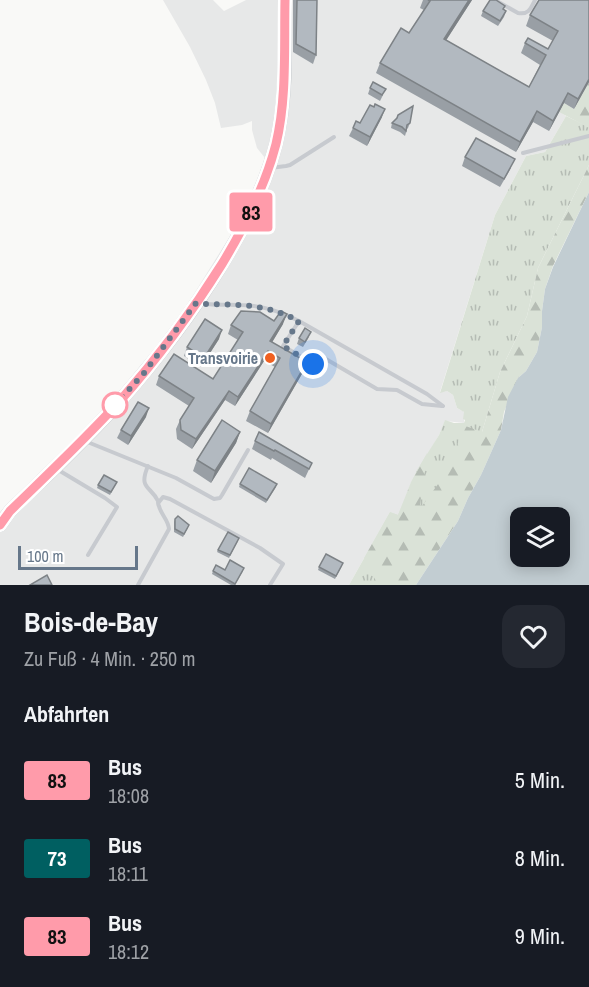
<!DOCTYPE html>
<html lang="de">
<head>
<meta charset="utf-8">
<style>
	:root { --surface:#171b24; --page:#242831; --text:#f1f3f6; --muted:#9ea1a6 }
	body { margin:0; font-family:"Archivo Narrow",sans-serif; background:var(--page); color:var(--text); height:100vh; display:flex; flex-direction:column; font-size:22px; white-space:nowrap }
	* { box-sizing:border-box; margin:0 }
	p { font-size:20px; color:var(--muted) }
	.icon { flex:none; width:33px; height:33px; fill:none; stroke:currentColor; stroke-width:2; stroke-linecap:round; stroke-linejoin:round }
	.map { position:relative; height:585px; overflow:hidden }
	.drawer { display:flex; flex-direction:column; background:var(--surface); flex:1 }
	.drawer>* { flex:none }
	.badge { padding:0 12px; border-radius:4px; font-size:21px; line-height:39px }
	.tools { position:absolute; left:510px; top:507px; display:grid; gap:12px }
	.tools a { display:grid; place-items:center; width:60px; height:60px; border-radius:12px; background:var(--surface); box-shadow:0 3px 15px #0003; font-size:30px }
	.scale { position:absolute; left:18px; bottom:15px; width:120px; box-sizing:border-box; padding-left:6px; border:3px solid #66778a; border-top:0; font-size:16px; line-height:21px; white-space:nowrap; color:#66778a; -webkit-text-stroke:4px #fff; paint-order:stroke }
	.you { position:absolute; width:30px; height:30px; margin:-15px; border:4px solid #fff; border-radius:50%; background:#1a73e8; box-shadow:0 0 0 9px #1a73e833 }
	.map>.badge { position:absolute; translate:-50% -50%; box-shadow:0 0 0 3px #fff }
	h2 { padding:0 24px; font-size:22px; line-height:54px }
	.round { display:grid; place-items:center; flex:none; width:63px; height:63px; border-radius:18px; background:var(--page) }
	.head { display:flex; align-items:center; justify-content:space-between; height:102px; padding:0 24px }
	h1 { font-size:28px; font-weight:700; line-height:45px }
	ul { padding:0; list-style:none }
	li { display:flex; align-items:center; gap:18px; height:78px; padding:0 24px }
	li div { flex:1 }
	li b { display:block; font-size:22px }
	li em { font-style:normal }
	li .badge { min-width:66px; font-weight:700; text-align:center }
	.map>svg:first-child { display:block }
	.built { fill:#e7e8e8 }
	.grass { fill:url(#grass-tufts) }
	.forest { fill:url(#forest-firs) }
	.water { fill:#c2cdd2; fill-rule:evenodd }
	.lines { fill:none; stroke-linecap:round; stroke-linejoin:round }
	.secondary-casing { stroke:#bbc0c5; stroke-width:14 }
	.lane { stroke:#c7cacf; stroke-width:4 }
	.secondary { stroke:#fff; stroke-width:10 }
	.wall { fill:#999fa5 }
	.shaded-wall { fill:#7d8286 }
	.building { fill:#b2b9c0; stroke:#7d8286; stroke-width:1.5 }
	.line-casing { stroke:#fff; stroke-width:14 }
	.line { stroke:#ff9baa; stroke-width:9 }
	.walk { stroke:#66778a; stroke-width:6; stroke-dasharray:0 10.8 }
	.poi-dot { fill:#f06020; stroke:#fff; stroke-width:2 }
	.stop-dot { fill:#fff; stroke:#ff9baa; stroke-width:3 }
	.labels { text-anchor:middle; stroke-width:6; stroke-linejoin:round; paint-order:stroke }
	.poi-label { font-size:16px; font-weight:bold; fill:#66778a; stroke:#fff; text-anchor:end }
</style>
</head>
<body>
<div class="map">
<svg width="589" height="585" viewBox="0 0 589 585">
	<defs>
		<pattern id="grass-tufts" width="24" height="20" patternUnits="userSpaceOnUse" patternTransform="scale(1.5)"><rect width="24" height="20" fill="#dae2d7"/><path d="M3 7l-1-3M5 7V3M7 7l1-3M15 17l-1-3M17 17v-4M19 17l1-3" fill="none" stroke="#b5bcb4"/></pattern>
		<pattern id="forest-firs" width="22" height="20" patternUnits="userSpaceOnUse" patternTransform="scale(1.5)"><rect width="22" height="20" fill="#dae2d7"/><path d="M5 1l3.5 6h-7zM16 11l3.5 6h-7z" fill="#b5bcb4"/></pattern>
	</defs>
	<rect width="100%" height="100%" fill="#f9f9f7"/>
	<!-- built -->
	<path class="built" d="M163,0H213L224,11L246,0H589L574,109L565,103L560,112L566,116L545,152L526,156L495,215L440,392L447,391L453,395L457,408L464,412V423L445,421L439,435L411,483L398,516L390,512L349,585H0V512L54,461L106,407L161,341L192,297L232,233L255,188L265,158L257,148L252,130V121L242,125L221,128L215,103L206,80L190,47Z"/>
	<!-- grass -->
	<path class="grass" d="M566,116L589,127V165L538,268L527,316L500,372L482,432L378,585H349L390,512L398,515L417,470L439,435L445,420L454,423H464L465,420L463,419L464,412L457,408L453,395L447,391L440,393L495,215L526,156L545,152Z"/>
	<!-- forest -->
	<g class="forest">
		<path d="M589,82V128L559,112L564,103L574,109Z"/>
		<path d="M589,165V192L553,266L545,289L542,311V327L537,352L526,371L518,378L504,412L501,430L481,475L468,498L458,521L416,585H374V564L364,558L390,512L398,515L411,482L427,453L420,505L422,506L452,465L459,439L460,424L482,432L500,372L527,316L538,268Z"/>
	</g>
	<!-- water -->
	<path class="water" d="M589,192V585H416L458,521L468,498L481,475L501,430L508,397L518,378L526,371L537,352L542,327V311L545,289L553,267ZM520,518H560V556H520Z"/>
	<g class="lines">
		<defs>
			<path id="secondary" d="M0,525L10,511C47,475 85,440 119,402C157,359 192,313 222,264C245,226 265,187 276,144C287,98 285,48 285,0"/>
		</defs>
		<!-- secondary casing -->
		<use href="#secondary" class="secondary-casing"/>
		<!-- lane -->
		<g class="lane">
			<path d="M495,0L518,13C529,15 531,8 535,0"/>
			<path d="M523,153L589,136"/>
			<path d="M270,168L286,166L290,165L334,137"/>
			<path d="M200,303C213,306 226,304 239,305C260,305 280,311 299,321L427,394L443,406"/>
			<path d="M299,321L283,346L313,364L319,355L377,389L397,390L422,404L442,406"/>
			<path d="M85,441L176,478L214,499L220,498L222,495L248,450"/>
			<path d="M55,468L105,498L117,507L88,555"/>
			<path d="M159,502L163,497L170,499L260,548L283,564L270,585"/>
			<path d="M138,585L169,529C168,519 161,515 159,506C158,505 158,503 158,501C151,486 138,489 148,466"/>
		</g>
		<!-- secondary -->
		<use href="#secondary" class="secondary"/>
	</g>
	<!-- wall -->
	<g class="wall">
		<path d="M293,0H317L316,55L313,64L293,52Z"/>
		<path d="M423,0H472L446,40L529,87L540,65L521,53L525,43L548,49L553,41L526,26L530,15L589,0V82L574,109L564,103L549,131L533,122L516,152L376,73L380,63L409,33L424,10L420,8Z"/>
		<path d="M504,9L506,11L504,17L498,26L481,16L483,11Z"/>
		<path d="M370,88L383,95L380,101L368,94Z"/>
		<path d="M398,115L410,123L408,128L407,129L405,136L400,132L391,128L392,123L396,119Z"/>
		<path d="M382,117L367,146L349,136L353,128L360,123Z"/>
		<path d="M465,157L511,168L500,187L462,166Z"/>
		<path d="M274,321L283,324L272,342L303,372L268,433L246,421L250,411L275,367L264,361L235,406L225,400L192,449L177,439L176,429L180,420L189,406L156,385L159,376L213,379L238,340L228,334L231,325Z"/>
		<path d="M309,337L303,347L297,344L299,338Z"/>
		<path d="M219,339L201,367L184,356L187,347Z"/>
		<path d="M146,417L128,445L117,438L121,430Z"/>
		<path d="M240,432L236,443L211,483L193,471L197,460Z"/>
		<path d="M255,441L312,463L305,478L272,458L271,460L252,449Z"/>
		<path d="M117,482L110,495L97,488L98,485Z"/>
		<path d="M240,484L276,487L266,503L239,487Z"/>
		<path d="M175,519L188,528L183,537L174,532V522Z"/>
		<path d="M238,541L229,558L217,552L218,550Z"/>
		<path d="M342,566L335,579L318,570L319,567Z"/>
		<path d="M225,570L243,571L235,585H231L212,574L213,571Z"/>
	</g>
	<!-- shaded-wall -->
	<g class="shaded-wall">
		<path d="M469,0H472L440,50L444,39Z"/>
		<path d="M589,79V82L574,109L578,99Z"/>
		<path d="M568,93L564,103L549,131L553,121Z"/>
		<path d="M385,109L382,117L367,146L370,137Z"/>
		<path d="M537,111L533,122L516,152L520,142Z"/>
		<path d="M287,314L283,324L267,351L270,341Z"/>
		<path d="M222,330L219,339L201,367L204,358Z"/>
		<path d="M268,351L264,361L235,406L238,397Z"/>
		<path d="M307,362L303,372L268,433L271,424Z"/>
		<path d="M229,391L225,400L192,449L196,439Z"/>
		<path d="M149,408L146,417L128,445L131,436Z"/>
		<path d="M240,432L236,443L211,483L215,471Z"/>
	</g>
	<!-- building -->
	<g class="building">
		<path d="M297,0H317L316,55L296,44Z"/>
		<path d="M428,0H469L444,39L529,87L546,55L525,43L528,38L548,49L558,31L530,15L539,0H589V79L578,99L568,93L553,121L537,111L520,142L380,63L401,28L409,33L430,1Z"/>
		<path d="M490,0H496L505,6L503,9L506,11L500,21L483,11Z"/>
		<path d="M373,82L386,89L382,95L370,88Z"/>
		<path d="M375,104L385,109L370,137L353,128L356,121L360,123L370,105L374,107Z"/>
		<path d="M413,106L410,123L407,125L406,131L402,127L392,123L397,118L398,115Z"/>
		<path d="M476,138L515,159L504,179L465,157Z"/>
		<path d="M241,311L260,312L274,321L281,311L287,314L270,341L307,362L271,424L250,411L280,358L268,351L238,397L229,391L196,439L181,430L180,420L194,398L159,376L174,354L213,379L243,332L231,325Z"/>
		<path d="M205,319L222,330L204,358L187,347Z"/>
		<path d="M305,328L311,332L305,342L299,338Z"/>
		<path d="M138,402L149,408L131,436L121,430Z"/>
		<path d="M222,420L240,432L215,471L197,460Z"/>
		<path d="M259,432L312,463L309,469L275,450L274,451L255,441Z"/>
		<path d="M249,468L277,484L267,500L240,484Z"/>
		<path d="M104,475L117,482L111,492L98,485Z"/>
		<path d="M178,516L189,525L184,534L175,529V519Z"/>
		<path d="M228,532L239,538L230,555L218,550Z"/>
		<path d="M326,554L343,563L336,576L319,567Z"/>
		<path d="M230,560L244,568L235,584L213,571L216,565L225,570Z"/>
		<path d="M47,575L52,585H30Z"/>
	</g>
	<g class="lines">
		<defs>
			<path id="line" d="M0,525L10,511C47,475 84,440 119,402C157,359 192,312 222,264C245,226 265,187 276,144C287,98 284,48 285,0"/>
		</defs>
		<!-- line casing -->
		<use href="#line" class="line-casing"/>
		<!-- line -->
		<use href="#line" class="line"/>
		<!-- walk -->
		<path class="walk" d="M115,405L144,373L196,303C211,305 225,304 239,305C260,306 280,311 299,321L283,346L313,364"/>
	</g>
	<!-- markers -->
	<circle class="poi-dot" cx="270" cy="358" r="6"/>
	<circle class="stop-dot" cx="115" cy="405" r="12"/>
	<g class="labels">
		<!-- poi labels -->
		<g class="poi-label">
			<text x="258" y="364">Transvoirie</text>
		</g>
	</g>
</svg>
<div class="tools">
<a><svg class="icon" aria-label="layers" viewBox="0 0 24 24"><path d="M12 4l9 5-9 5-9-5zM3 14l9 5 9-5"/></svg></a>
</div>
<div class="scale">100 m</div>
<div class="you" style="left:313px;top:364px"></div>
<b class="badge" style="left:251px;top:212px;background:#ff9baa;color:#111">83</b>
</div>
<section class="drawer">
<div class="head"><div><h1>Bois-de-Bay</h1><p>Zu Fuß · 4 Min. · 250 m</p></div><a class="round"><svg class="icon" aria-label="heart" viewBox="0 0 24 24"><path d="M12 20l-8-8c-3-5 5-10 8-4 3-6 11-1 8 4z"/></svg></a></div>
<h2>Abfahrten</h2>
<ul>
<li><span class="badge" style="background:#ff9baa;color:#111">83</span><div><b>Bus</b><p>18:08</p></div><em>5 Min.</em></li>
<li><span class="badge" style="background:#005f61;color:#fff">73</span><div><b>Bus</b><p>18:11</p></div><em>8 Min.</em></li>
<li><span class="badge" style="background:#ff9baa;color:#111">83</span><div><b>Bus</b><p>18:12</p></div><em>9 Min.</em></li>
</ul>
</section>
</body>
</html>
